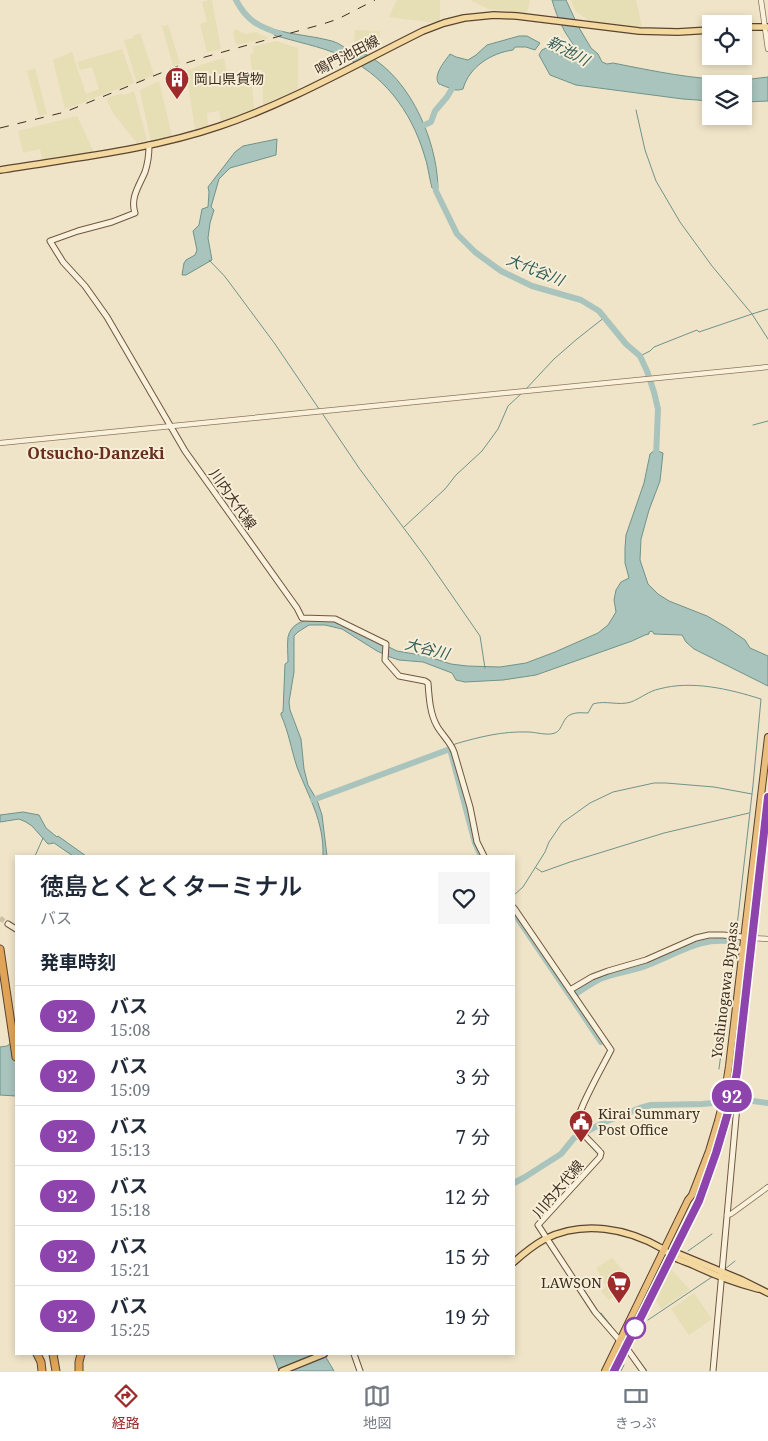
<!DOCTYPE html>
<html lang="ja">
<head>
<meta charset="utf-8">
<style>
	:root { --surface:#fff; --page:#f6f6f7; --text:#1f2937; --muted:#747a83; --line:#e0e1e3; --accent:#9e2a2b }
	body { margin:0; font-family:"Noto Serif","Noto Sans JP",serif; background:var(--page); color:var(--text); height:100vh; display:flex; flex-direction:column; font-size:19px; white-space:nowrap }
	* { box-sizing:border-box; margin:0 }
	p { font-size:16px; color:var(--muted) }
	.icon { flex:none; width:28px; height:28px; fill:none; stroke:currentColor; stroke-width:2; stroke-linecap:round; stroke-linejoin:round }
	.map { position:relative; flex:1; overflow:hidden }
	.side { position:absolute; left:15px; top:855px; width:500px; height:500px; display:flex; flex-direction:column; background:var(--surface); border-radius:0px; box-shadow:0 2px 8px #0003 }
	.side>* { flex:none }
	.badge { padding:0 10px; border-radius:16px; font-size:18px; line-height:32px }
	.buttons { position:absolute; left:702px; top:15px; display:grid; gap:10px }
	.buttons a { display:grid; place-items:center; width:50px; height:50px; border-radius:0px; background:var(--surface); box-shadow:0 2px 8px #0003; font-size:25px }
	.map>.badge { position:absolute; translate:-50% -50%; box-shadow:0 0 0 2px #fff }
	h2 { padding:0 25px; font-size:19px; line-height:45px }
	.round { display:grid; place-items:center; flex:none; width:52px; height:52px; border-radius:0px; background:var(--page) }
	.overview { display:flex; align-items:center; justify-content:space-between; height:85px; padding:0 25px }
	h1 { font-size:24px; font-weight:600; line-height:38px }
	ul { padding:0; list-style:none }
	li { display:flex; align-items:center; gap:15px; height:60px; padding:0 25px; border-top:1px solid var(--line) }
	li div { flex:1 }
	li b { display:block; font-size:19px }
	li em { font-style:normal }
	li .badge { min-width:55px; font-weight:700; text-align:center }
	.menu { display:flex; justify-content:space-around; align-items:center; height:70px; border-top:1px solid var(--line); background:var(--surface); font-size:14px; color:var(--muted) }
	.menu a { display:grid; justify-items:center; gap:2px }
	.menu .on { color:var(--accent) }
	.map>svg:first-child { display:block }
	.farmland { fill:#e6deb5 }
	.water { fill:#a9c4bc; stroke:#6f938a }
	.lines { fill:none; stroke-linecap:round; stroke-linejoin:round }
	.stream { stroke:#6f938a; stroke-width:1 }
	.river { stroke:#a9c4bc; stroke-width:6 }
	.secondary-tunnel { stroke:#ccc0a6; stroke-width:5; stroke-dasharray:5 2.5; stroke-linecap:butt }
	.tertiary-casing { stroke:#8d765c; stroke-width:6 }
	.secondary-casing { stroke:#6f573f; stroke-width:7 }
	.primary-casing { stroke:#5b4430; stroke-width:8 }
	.trunk-casing { stroke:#5b4430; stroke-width:8 }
	.motorway-casing { stroke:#5b4430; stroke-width:9 }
	.tertiary { stroke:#faf1dc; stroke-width:4.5 }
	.secondary { stroke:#faf1dc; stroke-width:5 }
	.primary { stroke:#f3d9a0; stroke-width:5.5 }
	.trunk { stroke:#eabe7c; stroke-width:6 }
	.motorway { stroke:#e0a458; stroke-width:7 }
	.rail { stroke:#3d2e20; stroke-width:1; stroke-dasharray:9 9; stroke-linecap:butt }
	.line-casing { stroke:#fff; stroke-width:11 }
	.line { stroke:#8e44ad; stroke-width:8 }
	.stop-dot { fill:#fff; stroke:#8e44ad; stroke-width:2.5 }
	.labels { text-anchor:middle; stroke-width:4; stroke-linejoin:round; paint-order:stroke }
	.street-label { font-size:14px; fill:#3d2e20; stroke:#f7eed8 }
	.poi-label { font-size:14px; fill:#3d2e20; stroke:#f7eed8; text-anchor:start }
	.water-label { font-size:15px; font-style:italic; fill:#2f5d5a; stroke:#f7eed8 }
	.quarter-label { font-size:16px; font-weight:bold; fill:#6b2e1e; stroke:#f7eed8 }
</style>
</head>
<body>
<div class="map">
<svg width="768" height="1371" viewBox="0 0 768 1371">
	<rect width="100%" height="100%" fill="#f0e4c8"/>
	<!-- farmland -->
	<g class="farmland">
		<path d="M209,0H212L221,49L207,52L200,24L207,22L202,2Z"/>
		<path d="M397,0H440V21L436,23L389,17Z"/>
		<path d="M470,0H530L527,13L488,9Z"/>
		<path d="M571,0H636L642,27L590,21L576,12Z"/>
		<path d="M168,25L180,63L173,66L162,26Z"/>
		<path d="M235,29L246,34L256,32L269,38L236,45L233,33Z"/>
		<path d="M355,30L380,31L379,45L354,44Z"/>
		<path d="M140,33L154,75L137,83L124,40L133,38V36Z"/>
		<path d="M276,41L298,48V89L263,105L262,70H252L250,54L254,52L252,47Z"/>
		<path d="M122,49L134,83L89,100L86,94L88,101L65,109L53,60L72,52L86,94L99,89L92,67L80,70L77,62Z"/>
		<path d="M224,58L227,73L237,71L238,75L251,74L254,109L221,122L219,111L207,113L208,126L195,129L186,71L201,65Z"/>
		<path d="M35,68L47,114L39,116L27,71Z"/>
		<path d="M159,81L172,136L151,142L140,91V90Z"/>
		<path d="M134,91L147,140L137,143L113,113L107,101L109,97L121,94L125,95Z"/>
		<path d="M77,116L94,152L43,161L40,149L23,153L18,131Z"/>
		<path d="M612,1258L633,1282L609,1300L601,1291L606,1288V1285L596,1268Z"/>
		<path d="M671,1269L690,1290L661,1309L656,1300Z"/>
		<path d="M694,1293L712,1319L689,1335L671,1309Z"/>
	</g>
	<!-- water -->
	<g class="water">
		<path d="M552,0H566L578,26L591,48L598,54L602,62L607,64L613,63C654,71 695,80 737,80C747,80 758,78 768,77V101L744,102V84H711V101L683,99L576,85L550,75L539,55L542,50L546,48C555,52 563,59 573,58L576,54C575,44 567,37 563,28C558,19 555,10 552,0Z"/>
		<path d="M276,30C294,35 314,36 332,41C340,43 345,49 353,52L356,50C406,68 437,137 438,188H432C429,177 428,165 424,154C411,111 383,73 340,55C319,46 296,42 274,35Z"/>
		<path d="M519,36H527L540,43L535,50L526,47H515L513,50C491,53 469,67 463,89C456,91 453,90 447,87C446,87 440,84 439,84C432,75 446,60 450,54L456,57L468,60L476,55L487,45Z"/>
		<path d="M277,139L276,155L230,168L219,179L211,207L214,210L210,223L208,238L212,260L186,275H182L184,263L186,260L195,255L197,250L193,231L199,225L202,209L208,207L209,192L208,187L235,152L243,146Z"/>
		<path d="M655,450L663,453L660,481L649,510L641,539L640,560L648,584L658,594L669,601L707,616L726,627L745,640L750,648L768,656V686L694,649L686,642L682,635L654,634L652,631L649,632V634L645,635L632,641L536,675L503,680L465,682L456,680L452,673L423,662L399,660L390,657L377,651L342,629L325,625H309L298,632L294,636V672L289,702L290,710L301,739L304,769L308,785L317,800L322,815L327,856H323C324,821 309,798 297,767C291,749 289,733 281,715V713L283,712L285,664L288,662C288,654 287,645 288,637C293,615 323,618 340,623L397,651L426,656L451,664L467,666L500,667L526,663L555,652L598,633L608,625L616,612L614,600L616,590L621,582L629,578L625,563V548L626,535L644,483L650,454Z"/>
		<path d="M23,812L39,815L46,828L57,837L58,836L86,856H73L54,843L48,844L32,826L26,822L19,819L0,822V815Z"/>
		<path d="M16,1040V1096L0,1095V1047L7,1046Z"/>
		<path d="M273,1354H324L334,1371H279Z"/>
	</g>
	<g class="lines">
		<!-- stream -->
		<g class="stream">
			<path d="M636,110L645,150L656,181L680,222L712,266L752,314L768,309"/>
			<path d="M209,260C216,268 223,273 229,282L275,344L319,409"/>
			<path d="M640,356L650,351L654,347L697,330L699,332L752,314L768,339"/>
			<path d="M525,390L554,359L577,339L605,317"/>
			<path d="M322,413L359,468L426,558L480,636L485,668"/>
			<path d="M753,425L768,421"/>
			<path d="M404,527L445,489L456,475L482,451L498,429L508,406L522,393"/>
			<path d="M453,747L455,744C479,737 503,731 528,732C536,732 547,736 555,733C563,730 562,717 572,714C577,712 583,713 588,713L593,704C605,700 619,706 631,702C641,698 649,691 659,689C692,680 729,689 761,699L753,785L736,935"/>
			<path d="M35,856L43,838"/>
			<path d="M536,868L542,872L570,862L664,833L749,813"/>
			<path d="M514,895L523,887L545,852L549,842L562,823L590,803L613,792L654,783H666L714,787L752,794"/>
			<path d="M16,931V939"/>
			<path d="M719,1069L736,939"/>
			<path d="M743,1085L746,1087L752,1100"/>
			<path d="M688,1251L712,1234"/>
			<path d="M725,1269L735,1261"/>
			<path d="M601,1313L616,1332"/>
			<path d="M648,1320L712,1277"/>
			<path d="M635,1355L647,1371"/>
			<path d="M621,1371L624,1365"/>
		</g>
		<!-- river -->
		<g class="river">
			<path d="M236,0C247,21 259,27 281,34"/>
			<path d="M420,127L431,122L435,111L447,97L456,82"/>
			<path d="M434,180L436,191L457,234L475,252L501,271L532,286L581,300L599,311L626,344L640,356L647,371L654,392L658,409L656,457"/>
			<path d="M313,800L450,749L475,843L481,856"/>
			<path d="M514,913L571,997C580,991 590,984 600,979C616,973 633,971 648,965C680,953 700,936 735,942"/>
			<path d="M571,997L601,1042"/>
			<path d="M514,1183L525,1177L561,1154L574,1138L605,1122L640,1108L651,1105L702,1104L746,1100L768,1103"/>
		</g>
		<!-- secondary-tunnel -->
		<path class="secondary-tunnel" d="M0,918L8,924"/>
		<defs>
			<g id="tertiary">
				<path d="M761,0L768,49"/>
				<path d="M0,443L768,367"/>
				<path d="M752,938L768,939"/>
				<path d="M727,1215L731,1214L768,1187"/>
			</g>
			<g id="secondary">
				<path d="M149,145C149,154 148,163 145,172C139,186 130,198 135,213L112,222L78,231L50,241L63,262L85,286L107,317L185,451L297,608L302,618L335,619L386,644L385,660L399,676L425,681L428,683C429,697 430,714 437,726C442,735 450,741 454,752L470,807L477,842L484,856"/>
				<path d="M514,908L611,1050C604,1064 575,1114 577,1126C578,1130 597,1148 601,1153L600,1157L538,1225L595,1312L628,1350L643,1371"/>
				<path d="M8,924L16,929"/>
				<path d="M570,990L592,977L608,971L646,960L696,938L709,935H723L752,938"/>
				<path d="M354,1354L360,1371"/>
				<path d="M713,1371L737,1106L735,1102L730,1098"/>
			</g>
			<g id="primary">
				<path d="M744,27H768"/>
				<path d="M0,170C73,158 150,150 220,126C291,102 356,64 423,31L444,23L464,18L494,15L517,16L639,31L678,32L711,30"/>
				<path d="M672,1251L742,1280L768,1293"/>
				<path d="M514,1262C524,1253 534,1245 545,1239C583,1220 627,1228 663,1249C666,1251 669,1254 672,1256C678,1260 686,1262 693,1265C714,1275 735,1283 758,1289"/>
				<path d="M282,1371L324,1354"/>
			</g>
			<g id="trunk">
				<path d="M605,1371L688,1200L692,1195L709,1151L718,1121L724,1098L729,1066L768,737"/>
				<path d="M614,1371L699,1201L716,1153L732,1099L737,1072L768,797"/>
			</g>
			<g id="motorway">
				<path d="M0,949L16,1057"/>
				<path d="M37,1354L41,1362L42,1371"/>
				<path d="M53,1354L56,1371"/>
				<path d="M79,1371V1362L81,1354"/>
			</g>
		</defs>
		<!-- tertiary casing -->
		<use href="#tertiary" class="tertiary-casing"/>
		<!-- secondary casing -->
		<use href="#secondary" class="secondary-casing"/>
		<!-- primary casing -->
		<use href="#primary" class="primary-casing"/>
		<!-- trunk casing -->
		<use href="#trunk" class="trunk-casing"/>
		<!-- motorway casing -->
		<use href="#motorway" class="motorway-casing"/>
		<!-- tertiary -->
		<use href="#tertiary" class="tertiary"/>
		<!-- secondary -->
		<use href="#secondary" class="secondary"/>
		<!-- primary -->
		<use href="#primary" class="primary"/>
		<!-- trunk -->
		<use href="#trunk" class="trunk"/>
		<!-- motorway -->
		<use href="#motorway" class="motorway"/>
		<!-- rail -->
		<path class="rail" d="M0,128L65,112L183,64L205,57L323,24L338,19L375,0"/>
	</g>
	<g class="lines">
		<defs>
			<path id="line" d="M614,1371L699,1201L716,1153L732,1099L737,1072L768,797"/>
		</defs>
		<!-- line casing -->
		<use href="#line" class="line-casing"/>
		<!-- line -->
		<use href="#line" class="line"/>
	</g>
	<!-- icons -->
	<defs>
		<symbol id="building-pin" viewBox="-11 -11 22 30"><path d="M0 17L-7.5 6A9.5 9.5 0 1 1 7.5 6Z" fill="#9e2a2b" stroke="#f7eed8"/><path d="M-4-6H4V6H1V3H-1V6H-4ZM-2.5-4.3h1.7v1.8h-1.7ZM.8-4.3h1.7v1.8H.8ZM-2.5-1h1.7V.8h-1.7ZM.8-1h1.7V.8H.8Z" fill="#fff"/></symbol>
		<symbol id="civic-pin" viewBox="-11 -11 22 30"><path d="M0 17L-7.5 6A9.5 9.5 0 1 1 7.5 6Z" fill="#9e2a2b" stroke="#f7eed8"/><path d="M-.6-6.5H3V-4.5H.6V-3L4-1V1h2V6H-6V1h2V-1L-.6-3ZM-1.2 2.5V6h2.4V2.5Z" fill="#fff"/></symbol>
		<symbol id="supermarket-pin" viewBox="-11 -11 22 30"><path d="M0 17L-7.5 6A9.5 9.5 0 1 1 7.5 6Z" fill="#9e2a2b" stroke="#f7eed8"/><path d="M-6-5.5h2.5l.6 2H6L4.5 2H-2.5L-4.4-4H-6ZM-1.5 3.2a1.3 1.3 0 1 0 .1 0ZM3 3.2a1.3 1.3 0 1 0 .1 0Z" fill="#fff"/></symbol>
	</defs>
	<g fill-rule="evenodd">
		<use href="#building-pin" x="163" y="65" width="28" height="38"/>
		<use href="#civic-pin" x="567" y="1108" width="28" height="38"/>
		<use href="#supermarket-pin" x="605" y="1269" width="28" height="38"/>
	</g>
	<!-- markers -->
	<circle class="stop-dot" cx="635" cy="1328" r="10"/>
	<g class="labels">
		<!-- street labels -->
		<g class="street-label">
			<text transform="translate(347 55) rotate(-27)" y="5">鳴門池田線</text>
			<text transform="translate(233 499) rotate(55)" y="5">川内大代線</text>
			<text transform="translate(725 990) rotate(-83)" y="5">Yoshinogawa Bypass</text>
			<text transform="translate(558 1189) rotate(-50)" y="5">川内大代線</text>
		</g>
		<!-- poi labels -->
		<g class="poi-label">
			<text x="194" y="84">岡山県貨物</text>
			<text x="598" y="1119">Kirai Summary<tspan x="598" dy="16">Post Office</tspan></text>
			<text x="602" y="1288" text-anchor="end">LAWSON</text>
		</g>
		<!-- water labels -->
		<g class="water-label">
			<text transform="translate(568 51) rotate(28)" y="5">新池川</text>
			<text transform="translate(535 270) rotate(22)" y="5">大代谷川</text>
			<text transform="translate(427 649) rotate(14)" y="5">大谷川</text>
		</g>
		<!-- quarter labels -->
		<g class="quarter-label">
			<text x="96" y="459">Otsucho-Danzeki</text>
		</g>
	</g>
</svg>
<div class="buttons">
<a><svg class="icon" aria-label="locate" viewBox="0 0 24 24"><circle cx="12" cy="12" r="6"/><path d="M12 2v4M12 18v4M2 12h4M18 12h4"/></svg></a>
<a><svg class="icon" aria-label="layers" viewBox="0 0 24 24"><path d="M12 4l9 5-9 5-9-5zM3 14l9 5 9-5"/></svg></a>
</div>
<b class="badge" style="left:732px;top:1096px;background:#8e44ad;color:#fff">92</b>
<section class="side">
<div class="overview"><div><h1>徳島とくとくターミナル</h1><p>バス</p></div><a class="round"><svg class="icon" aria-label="heart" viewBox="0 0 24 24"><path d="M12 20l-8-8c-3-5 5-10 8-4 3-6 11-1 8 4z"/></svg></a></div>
<h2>発車時刻</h2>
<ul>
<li><span class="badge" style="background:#8e44ad;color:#fff">92</span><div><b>バス</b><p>15:08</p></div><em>2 分</em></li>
<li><span class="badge" style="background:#8e44ad;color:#fff">92</span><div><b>バス</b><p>15:09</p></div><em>3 分</em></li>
<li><span class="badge" style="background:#8e44ad;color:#fff">92</span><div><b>バス</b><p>15:13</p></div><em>7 分</em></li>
<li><span class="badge" style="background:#8e44ad;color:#fff">92</span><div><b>バス</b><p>15:18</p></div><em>12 分</em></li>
<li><span class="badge" style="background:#8e44ad;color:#fff">92</span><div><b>バス</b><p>15:21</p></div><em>15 分</em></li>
<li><span class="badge" style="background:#8e44ad;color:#fff">92</span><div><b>バス</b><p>15:25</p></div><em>19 分</em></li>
</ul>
</section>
</div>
<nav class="menu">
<a class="on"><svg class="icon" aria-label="directions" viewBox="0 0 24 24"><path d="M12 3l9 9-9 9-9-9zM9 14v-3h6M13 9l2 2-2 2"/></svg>経路</a>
<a><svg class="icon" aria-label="map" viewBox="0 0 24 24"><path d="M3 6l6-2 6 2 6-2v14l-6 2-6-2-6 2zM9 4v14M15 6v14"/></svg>地図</a>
<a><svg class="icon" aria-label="tickets" viewBox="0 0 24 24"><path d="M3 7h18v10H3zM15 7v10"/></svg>きっぷ</a>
</nav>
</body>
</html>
